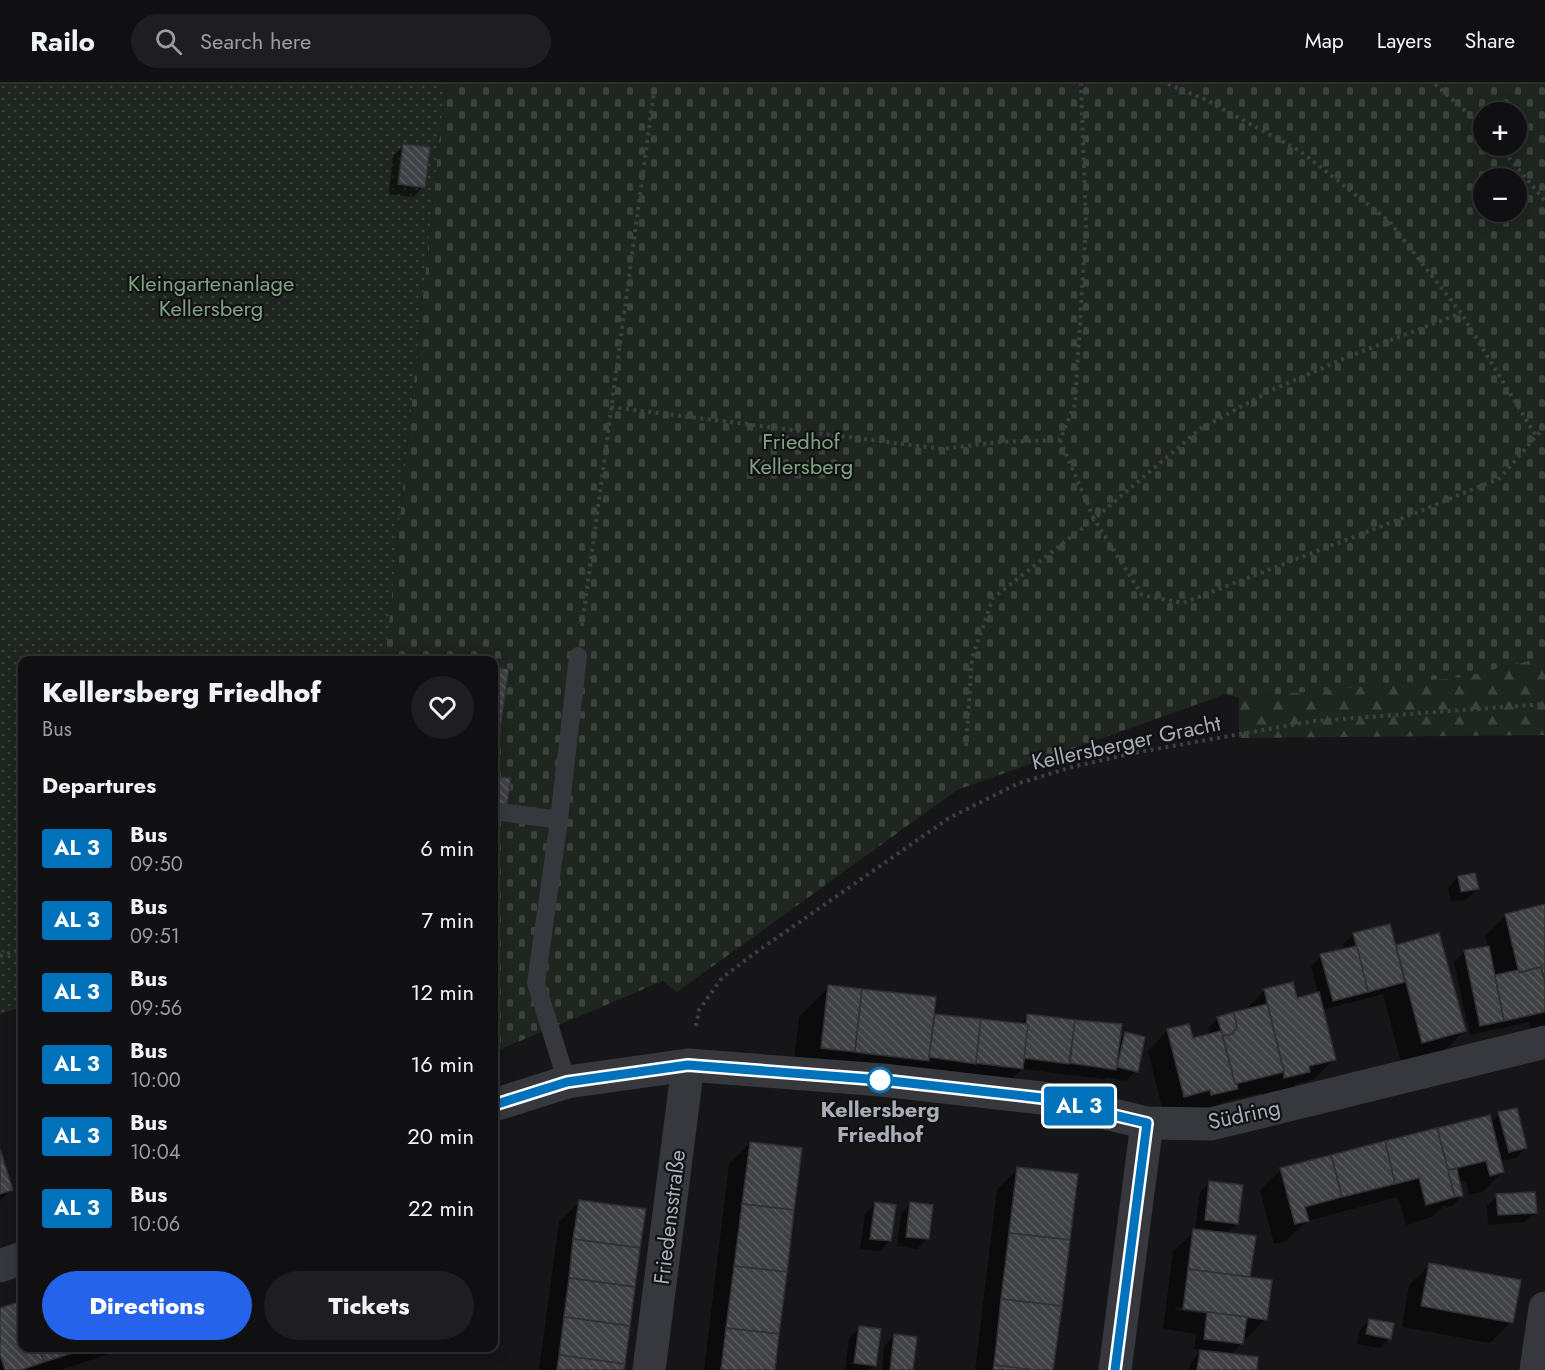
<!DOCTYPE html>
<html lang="en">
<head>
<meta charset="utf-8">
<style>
	:root { --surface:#101012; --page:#1e1e20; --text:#f1f3f6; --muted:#9c9d9f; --line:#303032; --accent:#2563eb }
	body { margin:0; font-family:Jost,sans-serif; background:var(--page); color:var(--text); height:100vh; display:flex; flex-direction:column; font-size:22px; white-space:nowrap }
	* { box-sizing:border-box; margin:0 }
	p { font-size:20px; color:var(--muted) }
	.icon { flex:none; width:33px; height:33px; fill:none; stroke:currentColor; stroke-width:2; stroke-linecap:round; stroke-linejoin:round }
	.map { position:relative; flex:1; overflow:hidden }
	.panel { position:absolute; left:18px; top:572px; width:480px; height:696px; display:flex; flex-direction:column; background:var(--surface); border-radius:12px; box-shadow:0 3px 15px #0003,0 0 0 2px var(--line) }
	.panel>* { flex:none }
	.badge { padding:0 12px; border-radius:4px; font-size:21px; line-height:39px }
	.tools { position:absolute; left:1473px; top:18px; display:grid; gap:12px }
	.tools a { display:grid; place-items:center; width:54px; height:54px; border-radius:50%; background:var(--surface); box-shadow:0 3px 15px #0003,0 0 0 2px var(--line); font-size:30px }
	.map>.badge { position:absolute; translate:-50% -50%; box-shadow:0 0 0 3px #fff }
	h2 { padding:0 24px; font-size:22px; line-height:54px }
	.round { display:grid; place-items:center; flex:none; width:63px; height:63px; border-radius:32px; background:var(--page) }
	.summary { display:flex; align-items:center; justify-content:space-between; height:102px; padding:0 24px }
	h1 { font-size:28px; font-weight:800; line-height:45px }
	.action { display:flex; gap:12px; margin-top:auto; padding:12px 24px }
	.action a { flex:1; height:69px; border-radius:36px; background:var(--accent); color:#fff; font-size:24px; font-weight:800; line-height:69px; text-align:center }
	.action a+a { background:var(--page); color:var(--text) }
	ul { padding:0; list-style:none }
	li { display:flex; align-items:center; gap:18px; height:72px; padding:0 24px }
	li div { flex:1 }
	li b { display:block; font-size:22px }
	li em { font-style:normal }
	li .badge { min-width:66px; font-weight:700; text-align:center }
	header { display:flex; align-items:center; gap:36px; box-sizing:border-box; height:84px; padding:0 30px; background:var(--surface); border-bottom:2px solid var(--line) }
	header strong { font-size:28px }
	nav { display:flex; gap:33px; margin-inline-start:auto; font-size:21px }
	.search { width:420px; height:54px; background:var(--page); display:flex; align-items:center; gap:15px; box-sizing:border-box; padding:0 21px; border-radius:33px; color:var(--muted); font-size:22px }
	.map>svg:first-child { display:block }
	.forest { fill:url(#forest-firs) }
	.cemetery { fill:url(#cemetery-stones); fill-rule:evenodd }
	.park { fill:url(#park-dots) }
	.shadow { fill:#0007; fill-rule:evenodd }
	.building { fill:url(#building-back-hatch); stroke:#303034; stroke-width:1.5 }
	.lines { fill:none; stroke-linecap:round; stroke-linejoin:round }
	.path { stroke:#3d3f44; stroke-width:4; stroke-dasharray:3 4.5; stroke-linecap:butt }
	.lane { stroke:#37383d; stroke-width:18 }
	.street { stroke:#37383d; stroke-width:33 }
	.line-casing { stroke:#fff; stroke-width:14 }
	.line { stroke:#0072bc; stroke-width:9 }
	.stop-dot { fill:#fff; stroke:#0072bc; stroke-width:3 }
	.labels { text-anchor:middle; stroke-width:4.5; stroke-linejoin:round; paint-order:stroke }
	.park-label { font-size:22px; fill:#7fa381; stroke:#111113 }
	.street-label { font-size:22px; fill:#a8adb8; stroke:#111113 }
	.stop-label { font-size:22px; font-weight:bold; fill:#a8adb8; stroke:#111113 }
</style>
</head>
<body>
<header>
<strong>Railo</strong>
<div class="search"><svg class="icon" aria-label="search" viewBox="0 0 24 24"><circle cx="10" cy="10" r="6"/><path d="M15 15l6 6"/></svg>Search here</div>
<nav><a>Map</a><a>Layers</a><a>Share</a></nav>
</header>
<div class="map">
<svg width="1545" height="1286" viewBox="0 0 1545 1286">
	<defs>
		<pattern id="forest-firs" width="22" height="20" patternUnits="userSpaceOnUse" patternTransform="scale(1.5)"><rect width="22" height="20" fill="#1e261f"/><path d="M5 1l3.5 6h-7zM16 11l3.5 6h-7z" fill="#3c433d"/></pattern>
		<pattern id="cemetery-stones" width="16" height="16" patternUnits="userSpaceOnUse" patternTransform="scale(1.5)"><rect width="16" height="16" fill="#1e261f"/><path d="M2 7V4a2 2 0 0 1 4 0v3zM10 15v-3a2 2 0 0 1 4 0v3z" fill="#3c433d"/></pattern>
		<pattern id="park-dots" width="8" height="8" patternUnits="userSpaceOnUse" patternTransform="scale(1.5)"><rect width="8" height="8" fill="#1e261f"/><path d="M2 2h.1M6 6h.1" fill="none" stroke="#3c433d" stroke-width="1.8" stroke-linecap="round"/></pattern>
		<pattern id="building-back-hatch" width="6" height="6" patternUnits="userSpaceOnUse" patternTransform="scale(1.5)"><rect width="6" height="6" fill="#404145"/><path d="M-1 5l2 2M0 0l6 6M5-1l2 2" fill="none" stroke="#595a5e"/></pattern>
	</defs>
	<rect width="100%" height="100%" fill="#161618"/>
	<!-- forest -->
	<path class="forest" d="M1545,573V651L1239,654V614L1462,593Z"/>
	<!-- cemetery -->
	<path class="cemetery" d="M445,0H1545V573L1462,593L1240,614L1226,610L957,706L677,908L663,897L494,968V576H385ZM1484,28H1516V62H1484ZM1484,94H1516V128H1484Z"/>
	<!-- park -->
	<path class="park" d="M0,0H445L385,576H22V923L0,930Z"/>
	<!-- shadow -->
	<g class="shadow">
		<path d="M403,62L423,103L413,113L389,110L393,72Z"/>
		<path d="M410,573L430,576H407Z"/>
		<path d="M494,585L508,587L494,687Z"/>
		<path d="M1474,791L1477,805L1467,815L1451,818L1448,804L1458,793Z"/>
		<path d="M1545,822V943L1531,946L1529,938L1470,951L1454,878L1464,868L1488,864L1485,852L1506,831Z"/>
		<path d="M1354,850L1395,864L1397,862L1464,947L1443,968L1401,979L1383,910L1322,926L1334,975L1313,996L1296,1000L1288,1008L1263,1014L1262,1009L1222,1018L1216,1025L1164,1032L1148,967L1168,946L1192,955L1210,951L1208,944L1218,934L1244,927L1265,906L1296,916L1318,910L1311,882L1321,872L1345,866L1343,860Z"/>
		<path d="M829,903L932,934L935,931L1019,941L1028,932L1120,942L1118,958L1126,950L1136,987L1126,997L1107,993L1104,995L1022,985L1012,995L920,983L907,997L792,993L799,933Z"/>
		<path d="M1499,1030L1526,1063L1516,1074L1500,1077L1503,1088L1482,1108L1469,1111L1466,1097L1458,1098L1462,1112L1452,1122L1445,1123V1121L1432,1133L1406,1141L1398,1113L1307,1137L1286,1157L1274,1160L1260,1106L1281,1085L1489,1033L1491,1038Z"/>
		<path d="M750,1059L773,1286H704L729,1080Z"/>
		<path d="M0,1070L11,1105L0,1117Z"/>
		<path d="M1018,1085L1052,1286H975L997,1105Z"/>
		<path d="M1210,1098L1237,1139L1226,1150L1254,1154L1249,1194L1265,1235L1245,1256H1242V1259L1230,1271L1255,1286H1189L1191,1278L1202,1266L1194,1265L1196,1250L1163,1245L1173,1167L1195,1147L1200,1108ZM1176,1223L1210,1227L1207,1230L1175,1226Z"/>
		<path d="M1497,1112L1536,1128L1525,1138L1488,1141L1487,1122Z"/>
		<path d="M579,1118L623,1286H539L559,1138Z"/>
		<path d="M911,1119L927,1155L917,1165L897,1162L901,1130Z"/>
		<path d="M875,1120L890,1157L880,1167L860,1165L865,1130Z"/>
		<path d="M1430,1181L1511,1238L1490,1259L1402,1243L1409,1201Z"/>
		<path d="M22,1218V1263H131L60,1286H0V1226Z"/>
		<path d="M1370,1236L1390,1254L1380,1264L1357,1260L1359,1247Z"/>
		<path d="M860,1244L875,1281L870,1286H845L849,1254Z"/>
		<path d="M895,1251L911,1286H882L884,1262Z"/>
	</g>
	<!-- building -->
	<g class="building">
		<path d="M403,60L430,63L425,104L398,100Z"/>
		<path d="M494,583L509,585L501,639H494Z"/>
		<path d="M494,639H501L494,692L511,694L507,723L494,721Z"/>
		<path d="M1475,789L1479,805L1461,808L1458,792Z"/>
		<path d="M1545,820V899L1541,883L1519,889L1505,830Z"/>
		<path d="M1390,840L1405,898L1368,908L1353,849Z"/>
		<path d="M1439,849L1466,947L1422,959L1396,861Z"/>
		<path d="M1357,862L1368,908L1333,917L1320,870Z"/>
		<path d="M1489,862L1504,937L1480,942L1464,866Z"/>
		<path d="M1541,883L1545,899V928L1504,937L1495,891L1518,886L1519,889Z"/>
		<path d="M1293,898L1297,914L1319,908L1336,976L1309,982L1310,988L1284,994V988L1264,905Z"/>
		<path d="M828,901L862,905L855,968L821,964Z"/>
		<path d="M862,905L936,913L929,977L855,968Z"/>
		<path d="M1267,920L1284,988L1235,1000L1223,952L1232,950L1237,943L1234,928Z"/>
		<path d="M1234,928L1237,943L1232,950L1223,952L1217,933Z"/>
		<path d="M935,930L981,935L976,980L929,973Z"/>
		<path d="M1027,930L1075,936L1069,980L1023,974Z"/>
		<path d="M981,935L1028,940L1023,985L976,979Z"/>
		<path d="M1075,936L1122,940L1116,986L1070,979Z"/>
		<path d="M1189,940L1193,954L1221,947L1235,1000H1237L1238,1005L1211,1011L1210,1006L1184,1013L1167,945Z"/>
		<path d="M1125,948L1145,953L1138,988L1117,983Z"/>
		<path d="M1517,1024L1527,1064L1509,1068L1498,1028Z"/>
		<path d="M1490,1031L1504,1088L1490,1092L1486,1077L1448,1086L1437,1044Z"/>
		<path d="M1437,1044L1455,1113L1426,1121L1419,1094L1395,1100L1385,1057Z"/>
		<path d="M1385,1057L1395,1100L1342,1113L1331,1071Z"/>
		<path d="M750,1058L802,1064L794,1126L742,1120Z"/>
		<path d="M0,1065L13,1106L0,1110Z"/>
		<path d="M1331,1071L1342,1113L1305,1123L1309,1137L1295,1140L1280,1084Z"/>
		<path d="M1017,1083L1078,1090L1070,1156L1009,1149Z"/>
		<path d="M1457,1085L1463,1112L1455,1113L1448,1086Z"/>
		<path d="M1209,1097L1243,1101L1238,1140L1205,1136Z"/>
		<path d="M1535,1108L1537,1129L1498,1131L1496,1110Z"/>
		<path d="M579,1116L646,1125L640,1164L573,1155Z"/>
		<path d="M875,1118L896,1121L891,1157L870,1155Z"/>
		<path d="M910,1118L933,1121L929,1155L906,1153Z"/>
		<path d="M742,1120L794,1126L787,1188L734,1182Z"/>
		<path d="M1193,1145L1256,1152L1250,1193L1188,1185Z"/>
		<path d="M1009,1149L1070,1156L1062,1222L1001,1215Z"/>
		<path d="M573,1155L640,1164L635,1203L569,1194Z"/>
		<path d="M1429,1179L1521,1196L1513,1239L1421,1222Z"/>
		<path d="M734,1182L787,1188L779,1250L726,1244Z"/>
		<path d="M1188,1185L1272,1196L1267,1236L1183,1225Z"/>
		<path d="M569,1194L635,1203L630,1242L564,1233Z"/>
		<path d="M1001,1215L1062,1222L1053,1286H1034L994,1281Z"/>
		<path d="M22,1217V1263H39L44,1278L21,1286H5L0,1271V1224Z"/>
		<path d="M1207,1228L1247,1233L1243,1260L1204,1255Z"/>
		<path d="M564,1233L630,1242L625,1280L559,1271Z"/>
		<path d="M1369,1235L1394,1239L1391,1255L1366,1250Z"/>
		<path d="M859,1242L881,1245L876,1282L854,1279Z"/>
		<path d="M726,1244L779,1250L775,1286H721Z"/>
		<path d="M894,1250L917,1253L913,1286H890Z"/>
		<path d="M39,1263H81L82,1266L44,1278Z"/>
		<path d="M1200,1266L1258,1273L1257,1286H1197Z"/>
		<path d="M559,1271L625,1280L624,1286H557Z"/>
		<path d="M994,1281L1034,1286H993Z"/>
	</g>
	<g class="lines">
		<!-- path -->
		<g class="path">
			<path d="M1168,0L1204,15L1300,67L1389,137L1461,229L1536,352"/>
			<path d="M1435,0L1484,44"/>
			<path d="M1499,62L1545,117"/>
			<path d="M611,323L943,365L998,358L1060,356L1075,320L1086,141L1081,0"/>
			<path d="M1060,356L1094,435L1200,345L1272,306L1350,272L1461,229"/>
			<path d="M582,542L655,0"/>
			<path d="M966,662L972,574L993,514L1094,435L1142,511L1183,519L1418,428L1500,394L1545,342"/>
			<path d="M0,872L22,865"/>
			<path d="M696,942L699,926L722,894L755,869L949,734L1019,699L1076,682L1139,668L1314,637L1545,620"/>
		</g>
		<!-- lane -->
		<g class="lane">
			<path d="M494,727L559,736"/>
			<path d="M567,998L536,899L559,736L578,572"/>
		</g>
		<!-- street -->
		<g class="street">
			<path d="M494,1021L567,998L688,981L882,996L1042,1014L1147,1039L1211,1040L1545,958"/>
			<path d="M0,1182L22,1174"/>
			<path d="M649,1286L688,981"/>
			<path d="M1115,1286L1147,1039"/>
			<path d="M1536,1286L1545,1224"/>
		</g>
	</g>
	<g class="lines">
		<defs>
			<path id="line" d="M494,1021L567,998L688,981L882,996L1042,1014L1147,1039L1115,1286"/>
		</defs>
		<!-- line casing -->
		<use href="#line" class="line-casing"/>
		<!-- line -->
		<use href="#line" class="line"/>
	</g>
	<!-- markers -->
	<circle class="stop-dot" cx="880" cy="996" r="12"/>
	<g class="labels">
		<!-- park labels -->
		<g class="park-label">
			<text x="211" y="207">Kleingartenanlage<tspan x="211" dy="25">Kellersberg</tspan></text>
			<text x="801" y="365">Friedhof<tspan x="801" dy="25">Kellersberg</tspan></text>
		</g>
		<!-- street labels -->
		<g class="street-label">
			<text transform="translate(1126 658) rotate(-12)" y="8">Kellersberger Gracht</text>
			<text transform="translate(1244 1030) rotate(-12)" y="8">Südring</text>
			<text transform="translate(669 1133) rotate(-83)" y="8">Friedensstraße</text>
		</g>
		<!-- stop labels -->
		<g class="stop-label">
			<text x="880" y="1033">Kellersberg<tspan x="880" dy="25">Friedhof</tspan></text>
		</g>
	</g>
</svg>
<div class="tools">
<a>+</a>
<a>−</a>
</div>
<b class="badge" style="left:1079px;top:1022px;background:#0072bc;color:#fff">AL 3</b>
<section class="panel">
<div class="summary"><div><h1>Kellersberg Friedhof</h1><p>Bus</p></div><a class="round"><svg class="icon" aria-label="heart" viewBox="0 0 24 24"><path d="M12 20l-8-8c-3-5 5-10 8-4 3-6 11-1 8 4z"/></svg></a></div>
<h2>Departures</h2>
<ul>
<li><span class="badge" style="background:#0072bc;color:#fff">AL 3</span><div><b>Bus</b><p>09:50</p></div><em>6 min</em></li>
<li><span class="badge" style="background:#0072bc;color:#fff">AL 3</span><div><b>Bus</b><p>09:51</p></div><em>7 min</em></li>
<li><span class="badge" style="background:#0072bc;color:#fff">AL 3</span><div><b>Bus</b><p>09:56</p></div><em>12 min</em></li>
<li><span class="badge" style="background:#0072bc;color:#fff">AL 3</span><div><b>Bus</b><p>10:00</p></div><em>16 min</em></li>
<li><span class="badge" style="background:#0072bc;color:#fff">AL 3</span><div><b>Bus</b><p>10:04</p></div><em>20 min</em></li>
<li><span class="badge" style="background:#0072bc;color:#fff">AL 3</span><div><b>Bus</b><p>10:06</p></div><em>22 min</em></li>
</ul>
<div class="action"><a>Directions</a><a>Tickets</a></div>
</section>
</div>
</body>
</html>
